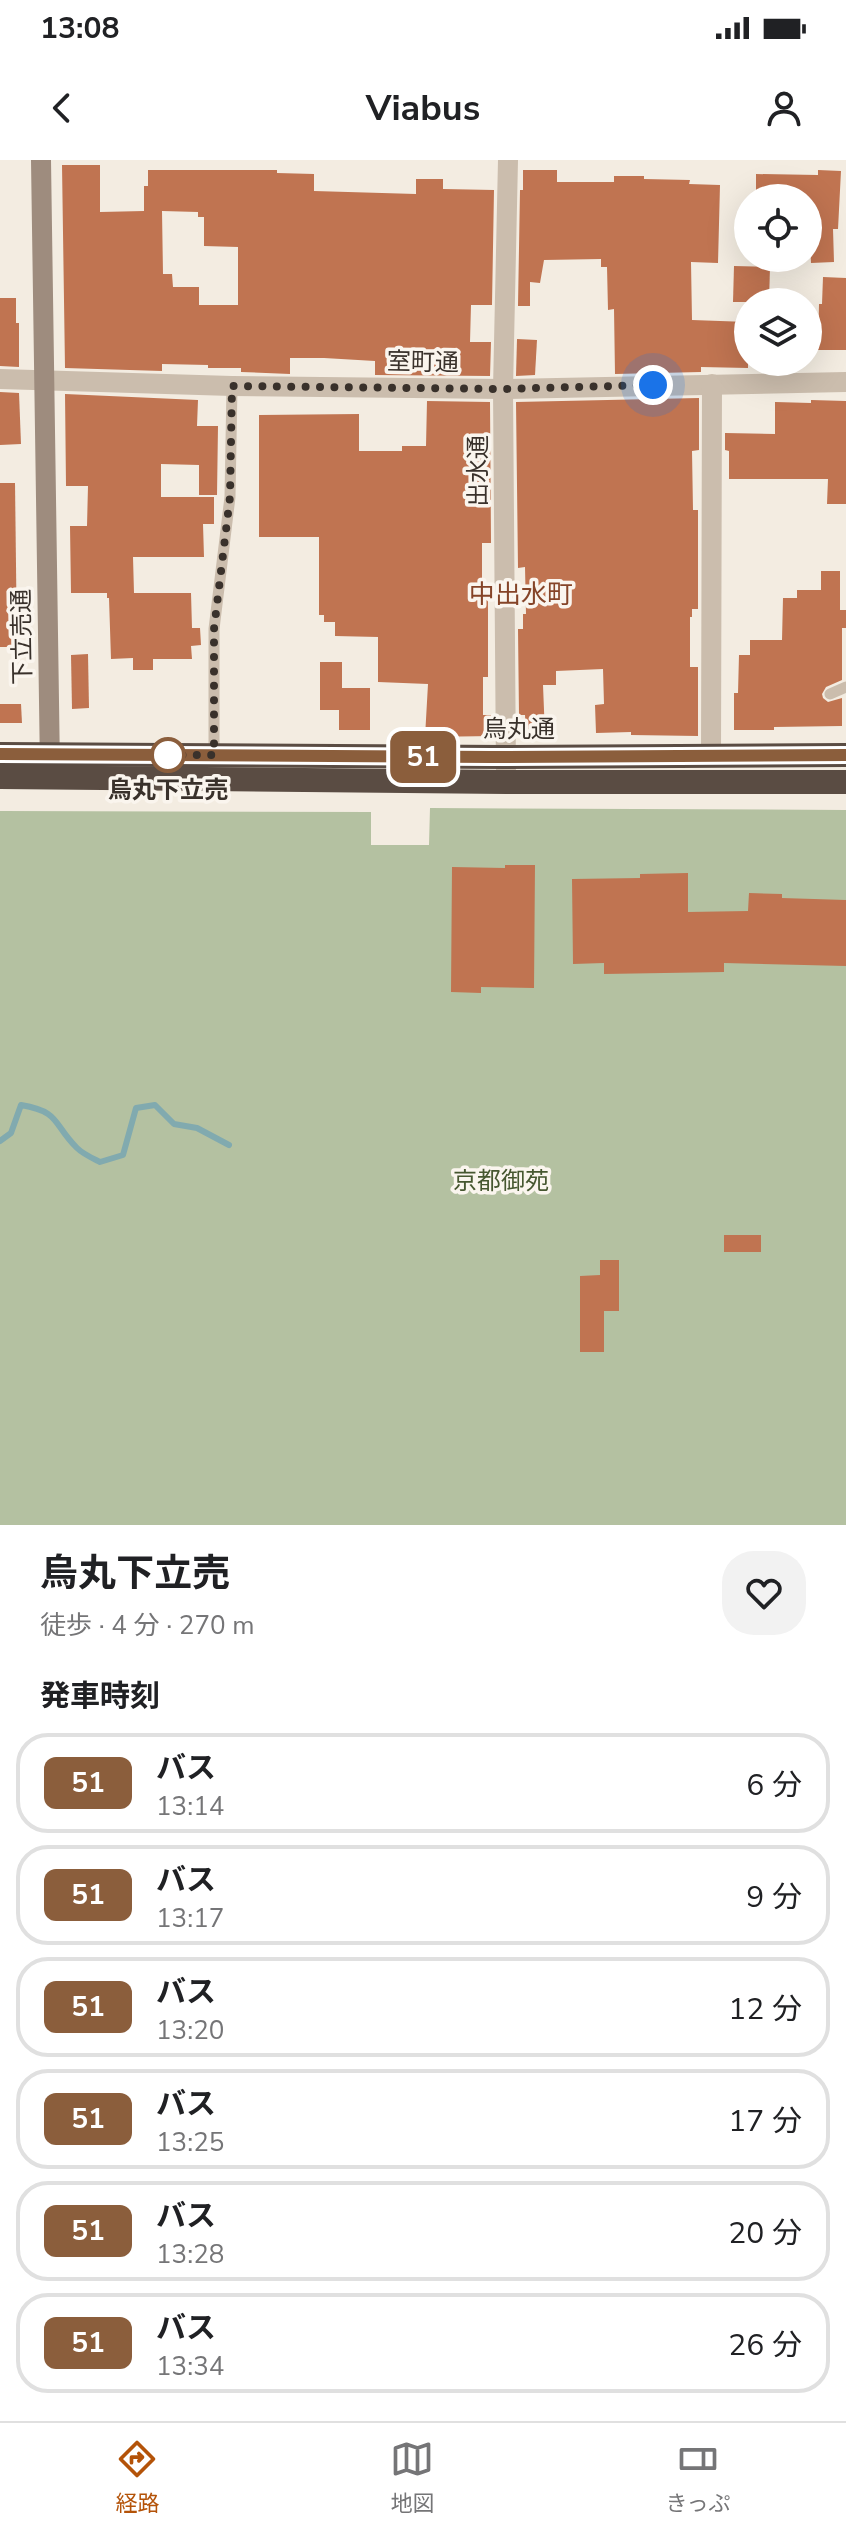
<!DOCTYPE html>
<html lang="ja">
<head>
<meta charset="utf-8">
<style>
	:root { --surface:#fff; --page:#f2f2f2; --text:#202124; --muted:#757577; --line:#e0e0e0; --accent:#b45309 }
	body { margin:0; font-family:"Nunito Sans","Noto Sans JP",sans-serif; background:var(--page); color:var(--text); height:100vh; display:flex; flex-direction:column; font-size:30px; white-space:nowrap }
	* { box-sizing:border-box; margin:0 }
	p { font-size:26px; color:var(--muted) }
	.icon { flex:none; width:44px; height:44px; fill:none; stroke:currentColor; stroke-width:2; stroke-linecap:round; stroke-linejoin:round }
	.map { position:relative; height:1365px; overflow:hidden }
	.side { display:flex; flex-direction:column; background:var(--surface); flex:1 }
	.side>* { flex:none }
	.badge { padding:0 16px; border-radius:12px; font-size:28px; line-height:52px }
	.controls { position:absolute; left:734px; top:24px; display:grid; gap:16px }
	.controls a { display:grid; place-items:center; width:88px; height:88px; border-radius:50%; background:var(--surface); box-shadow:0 8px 32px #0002; font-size:40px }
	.you { position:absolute; width:40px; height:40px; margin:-20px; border:6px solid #fff; border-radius:50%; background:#1a73e8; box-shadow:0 0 0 12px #1a73e833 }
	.map>.badge { position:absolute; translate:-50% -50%; box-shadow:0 0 0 4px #fff }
	h2 { padding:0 40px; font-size:30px; line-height:72px }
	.round { display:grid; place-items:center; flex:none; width:84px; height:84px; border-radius:32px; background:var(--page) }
	.overview { display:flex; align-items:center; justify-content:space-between; height:136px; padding:0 40px }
	h1 { font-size:38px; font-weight:700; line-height:60px }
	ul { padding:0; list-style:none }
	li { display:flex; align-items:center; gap:24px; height:100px; margin:0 16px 12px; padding:0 24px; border:4px solid var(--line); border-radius:32px }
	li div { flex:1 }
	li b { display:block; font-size:30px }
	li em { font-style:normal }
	li .badge { min-width:88px; font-weight:700; text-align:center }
	.status { display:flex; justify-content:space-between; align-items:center; height:56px; padding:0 40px; background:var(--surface); direction:ltr }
	.status svg { height:22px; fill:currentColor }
	header { display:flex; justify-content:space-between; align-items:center; height:104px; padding:0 40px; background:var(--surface); font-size:36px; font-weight:700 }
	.menu { display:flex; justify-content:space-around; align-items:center; height:112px; border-top:2px solid var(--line); background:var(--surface); font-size:22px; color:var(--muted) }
	.menu a { display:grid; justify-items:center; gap:4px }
	.menu .active { color:var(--accent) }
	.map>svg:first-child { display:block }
	.green { fill:#b4c1a1 }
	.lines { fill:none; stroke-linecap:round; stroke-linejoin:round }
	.stream { stroke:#81aaaf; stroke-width:6 }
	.building { fill:#c07451; fill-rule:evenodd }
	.lane { stroke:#cbbdad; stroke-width:11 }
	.street { stroke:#cbbdad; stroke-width:20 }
	.secondary { stroke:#9e8c7e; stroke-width:20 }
	.highway { stroke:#5a4c43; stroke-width:24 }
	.line-casing { stroke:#fff; stroke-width:18 }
	.line { stroke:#8b5e3c; stroke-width:12 }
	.walk { stroke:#39312b; stroke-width:8; stroke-dasharray:0 14.4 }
	.stop-dot { fill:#fff; stroke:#8b5e3c; stroke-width:4 }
	.labels { text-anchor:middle; stroke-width:7; stroke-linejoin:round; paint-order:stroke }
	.street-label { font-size:24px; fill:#39312b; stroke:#faf5ee }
	.stop-label { font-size:24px; font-weight:bold; fill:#39312b; stroke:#faf5ee }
	.park-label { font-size:24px; fill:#465730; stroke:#faf5ee }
	.neighbourhood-label { font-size:26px; fill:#854428; stroke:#faf5ee }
</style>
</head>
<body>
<div class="status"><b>13:08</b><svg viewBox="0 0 49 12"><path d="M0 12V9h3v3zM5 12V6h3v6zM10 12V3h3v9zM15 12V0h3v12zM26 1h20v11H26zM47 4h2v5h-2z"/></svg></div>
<header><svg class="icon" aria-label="back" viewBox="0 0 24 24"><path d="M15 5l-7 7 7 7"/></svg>Viabus<svg class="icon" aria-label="person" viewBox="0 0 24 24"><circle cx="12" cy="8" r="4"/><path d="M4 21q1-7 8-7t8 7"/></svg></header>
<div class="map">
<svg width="846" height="1365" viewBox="0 0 846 1365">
	<rect width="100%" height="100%" fill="#f3ece1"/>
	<!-- green -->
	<path class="green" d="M430,648L846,650V1365H0V651L371,652V685H429Z"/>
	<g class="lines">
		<!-- stream -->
		<path class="stream" d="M0,981L11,973L21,945C61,952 52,963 77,988C83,994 92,998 100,1002L123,995L136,948L155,945L174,964L197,968L229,985"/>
	</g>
	<!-- building -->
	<g class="building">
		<path d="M62,5H100V52L144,51V26H148V10H277V13L314,14V31L416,34V19H443V29L494,30L492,145H471L470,182H491L490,216L375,215V201L324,198H290V214L241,212V208H208V205L162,204V211L65,208ZM162,51L198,52V57H204V86L238,87V145H199V127H173L172,114H163Z"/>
		<path d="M523,10H557V22H614V16H644V19L690,20L689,24L720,25L718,103L691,102L692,160L748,162V208L701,207V212L615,214L614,149L608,150L607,107H601V99L544,100L540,123L530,122V146H518L520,30H523Z"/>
		<path d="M818,10L841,11L838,69H833L834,102L811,103L808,38H756V14L818,15Z"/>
		<path d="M734,106L770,107L769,142H733Z"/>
		<path d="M823,117L846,118V190H818L819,144H822Z"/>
		<path d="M0,138H16V163H19V207L0,206Z"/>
		<path d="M517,179L537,180L535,215L516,216Z"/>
		<path d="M0,232L19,233L21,284L0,285Z"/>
		<path d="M65,234L198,240L197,266H218L217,335H199V305L161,304V337H214V364H203L204,397H133L134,433H191L192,468H200L201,485L191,486L192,499H153V510H133V498L111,499L109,438H107V433H71L70,366H87L88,326H66Z"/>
		<path d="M699,238V290L692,291L693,350H698V449H692V457H690V507H698V576L631,575V572L596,573L595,545L604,544L603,509L556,511V525H543L545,575L526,576L525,555H519L518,469H523V454H526L525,407L518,408L516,242Z"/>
		<path d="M811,240L846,241V344H827L828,319H729V291L725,290V273L775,274V242L811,243Z"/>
		<path d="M427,241L490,242L491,383H482V432H488V517H483V555H493V576L425,577L428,524L378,522V477L335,476V462H324V455H319V377H259V255L359,254V291H402V286H426Z"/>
		<path d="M0,323H15L17,487H0Z"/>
		<path d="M821,411H840V450H846V468H842V520L826,527L822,534L823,538L828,542L842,538V566L774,567V570H734V533H738L739,495H750V480H782L783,438H797V430H821Z"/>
		<path d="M88,494L89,548L72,549L71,495Z"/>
		<path d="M320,502H342V528H370V570H339V550H320Z"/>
		<path d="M0,544H21L22,563H0Z"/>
		<path d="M505,705H535L534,828L481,827V833L451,832L452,707L505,708Z"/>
		<path d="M688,713V752L748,751L749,733L782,734V738L846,740V806L724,803V812L604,814V803L573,804L572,719L640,718V714Z"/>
		<rect x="724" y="1075" width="37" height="17"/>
		<path d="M600,1100H619V1151H604V1192H580V1116L600,1115Z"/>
	</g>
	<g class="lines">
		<!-- lane -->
		<g class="lane">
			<path d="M830,534L846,527"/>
			<path d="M214,595V469L230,337L232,226"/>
		</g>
		<!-- street -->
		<g class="street">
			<path d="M0,219L232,226L503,229L846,222"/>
			<path d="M711,594L712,224"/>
			<path d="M506,612L503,229L508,0"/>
		</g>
		<!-- secondary -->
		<path class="secondary" d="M41,0L50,609"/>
		<!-- highway -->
		<g class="highway">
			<path d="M0,594L506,597L846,595"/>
			<path d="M0,617L506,622H846"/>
		</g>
	</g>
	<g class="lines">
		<defs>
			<path id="line" d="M0,594L490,597L846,595"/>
		</defs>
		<!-- line casing -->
		<use href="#line" class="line-casing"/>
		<!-- line -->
		<use href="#line" class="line"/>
		<!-- walk -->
		<path class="walk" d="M168,595H214V469L230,337L232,226L503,229L653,225"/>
	</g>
	<!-- markers -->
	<circle class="stop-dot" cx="168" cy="595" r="16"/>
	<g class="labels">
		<!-- street labels -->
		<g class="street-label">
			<text transform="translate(423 202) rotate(1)" y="8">室町通</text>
			<text transform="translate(478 311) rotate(-90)" y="8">出水通</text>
			<text transform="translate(22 477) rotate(-91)" y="8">下立売通</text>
			<text x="519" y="577">烏丸通</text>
		</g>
		<!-- stop labels -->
		<g class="stop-label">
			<text x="168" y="638">烏丸下立売</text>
		</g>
		<!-- park labels -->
		<g class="park-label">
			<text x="501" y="1029">京都御苑</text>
		</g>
		<!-- neighbourhood labels -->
		<g class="neighbourhood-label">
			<text x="521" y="443">中出水町</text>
		</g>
	</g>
</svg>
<div class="controls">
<a><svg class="icon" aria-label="locate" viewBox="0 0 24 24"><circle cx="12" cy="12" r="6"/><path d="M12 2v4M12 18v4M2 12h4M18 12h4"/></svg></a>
<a><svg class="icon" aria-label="layers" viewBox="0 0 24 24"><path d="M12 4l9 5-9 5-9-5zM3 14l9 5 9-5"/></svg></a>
</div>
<div class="you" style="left:653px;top:225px"></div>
<b class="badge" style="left:423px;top:597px;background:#8b5e3c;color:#fff">51</b>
</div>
<section class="side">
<div class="overview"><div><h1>烏丸下立売</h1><p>徒歩 · 4 分 · 270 m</p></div><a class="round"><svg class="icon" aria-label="heart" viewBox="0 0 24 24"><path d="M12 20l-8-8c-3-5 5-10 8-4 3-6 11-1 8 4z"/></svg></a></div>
<h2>発車時刻</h2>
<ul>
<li><span class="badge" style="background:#8b5e3c;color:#fff">51</span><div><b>バス</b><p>13:14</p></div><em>6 分</em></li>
<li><span class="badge" style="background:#8b5e3c;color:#fff">51</span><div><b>バス</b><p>13:17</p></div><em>9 分</em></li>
<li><span class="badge" style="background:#8b5e3c;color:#fff">51</span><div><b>バス</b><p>13:20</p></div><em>12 分</em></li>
<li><span class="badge" style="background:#8b5e3c;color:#fff">51</span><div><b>バス</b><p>13:25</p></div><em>17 分</em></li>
<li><span class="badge" style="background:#8b5e3c;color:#fff">51</span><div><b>バス</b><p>13:28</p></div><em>20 分</em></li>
<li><span class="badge" style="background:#8b5e3c;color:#fff">51</span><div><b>バス</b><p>13:34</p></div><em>26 分</em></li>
</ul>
</section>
<nav class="menu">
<a class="active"><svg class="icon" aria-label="directions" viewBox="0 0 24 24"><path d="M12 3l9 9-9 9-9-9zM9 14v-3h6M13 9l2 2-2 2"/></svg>経路</a>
<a><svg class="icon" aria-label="map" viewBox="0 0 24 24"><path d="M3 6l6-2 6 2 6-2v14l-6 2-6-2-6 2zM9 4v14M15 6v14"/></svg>地図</a>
<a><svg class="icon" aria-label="tickets" viewBox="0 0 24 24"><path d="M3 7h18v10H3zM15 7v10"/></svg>きっぷ</a>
</nav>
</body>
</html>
